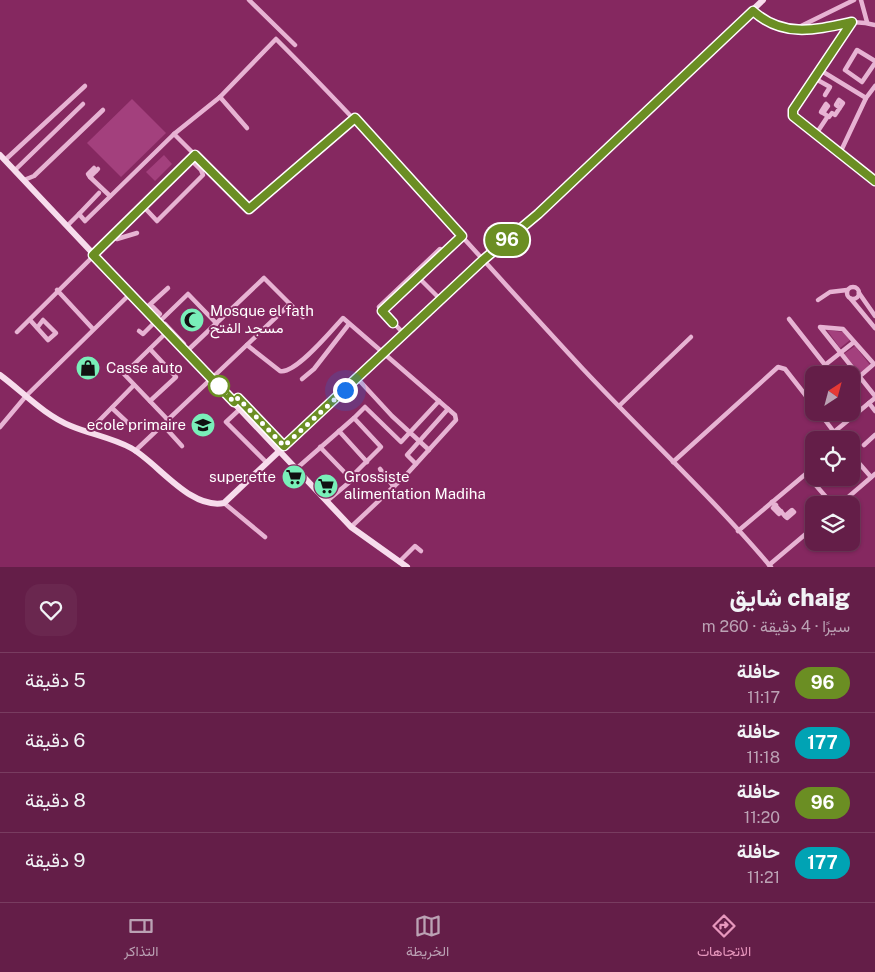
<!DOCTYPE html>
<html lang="ar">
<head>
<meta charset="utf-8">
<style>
	:root { --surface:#641e48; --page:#6a274f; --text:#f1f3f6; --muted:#bba2b4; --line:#783c60; --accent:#e797bd }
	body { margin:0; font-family:"Public Sans",Vazirmatn,sans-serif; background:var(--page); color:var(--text); direction:rtl; height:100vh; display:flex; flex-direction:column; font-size:19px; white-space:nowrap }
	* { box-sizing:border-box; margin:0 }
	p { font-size:16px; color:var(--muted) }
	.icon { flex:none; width:28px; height:28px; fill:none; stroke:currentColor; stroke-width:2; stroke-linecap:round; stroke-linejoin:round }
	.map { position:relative; height:567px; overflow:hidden; direction:ltr }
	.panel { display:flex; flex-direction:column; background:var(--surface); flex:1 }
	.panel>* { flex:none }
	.badge { padding:0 10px; border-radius:16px; font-size:18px; line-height:32px }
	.needle { width:32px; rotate:36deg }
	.controls { position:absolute; left:805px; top:366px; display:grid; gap:10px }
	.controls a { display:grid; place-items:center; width:55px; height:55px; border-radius:10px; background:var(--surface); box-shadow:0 1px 4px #0004,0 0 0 1px var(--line); font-size:25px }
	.you { position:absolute; width:25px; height:25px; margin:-12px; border:4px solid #fff; border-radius:50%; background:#1a73e8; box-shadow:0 0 0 8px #1a73e833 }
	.map>.badge { position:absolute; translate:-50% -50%; box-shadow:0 0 0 2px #fff }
	.round { display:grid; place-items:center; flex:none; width:52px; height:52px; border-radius:15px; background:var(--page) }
	.summary { display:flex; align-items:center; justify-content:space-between; height:85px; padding:0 25px }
	h1 { font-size:24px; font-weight:800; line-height:38px }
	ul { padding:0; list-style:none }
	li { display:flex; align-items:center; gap:15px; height:60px; padding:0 25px; border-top:1px solid var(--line) }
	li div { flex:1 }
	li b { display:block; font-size:19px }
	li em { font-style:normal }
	li .badge { min-width:55px; font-weight:700; text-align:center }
	.menu { display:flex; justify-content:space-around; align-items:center; height:70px; border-top:1px solid var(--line); background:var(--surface); font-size:14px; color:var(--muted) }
	.menu a { display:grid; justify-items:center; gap:2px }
	.menu .selected { color:var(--accent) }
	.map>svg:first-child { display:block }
	.green { fill:#a3407d }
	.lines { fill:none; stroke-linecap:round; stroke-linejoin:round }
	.street { stroke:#e7b3d3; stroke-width:4.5 }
	.secondary { stroke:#f7dcec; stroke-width:6 }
	.line-casing { stroke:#fff; stroke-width:11 }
	.line { stroke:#6b8e23; stroke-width:8 }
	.walk { stroke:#fff; stroke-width:5; stroke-dasharray:0 9 }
	.stop-dot { fill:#fff; stroke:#6b8e23; stroke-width:2.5 }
	.labels { text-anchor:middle; stroke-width:4; stroke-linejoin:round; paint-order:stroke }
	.poi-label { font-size:15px; fill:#fff; stroke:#852860; text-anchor:start }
</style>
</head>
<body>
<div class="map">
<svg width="875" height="567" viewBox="0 0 875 567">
	<rect width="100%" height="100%" fill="#852860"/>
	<!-- green -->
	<g class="green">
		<path d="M132,99L166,133L121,177L87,143Z"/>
		<path d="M164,155L172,164L155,181L146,172Z"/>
		<path d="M827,330L843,332L850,340L840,348Z"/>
		<path d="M855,346L870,365L860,373L844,354Z"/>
	</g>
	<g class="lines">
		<!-- street -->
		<g class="street">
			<path d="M249,0L295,45"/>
			<path d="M861,0L867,22"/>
			<path d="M753,11C798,52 830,12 875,25"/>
			<path d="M852,22L793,110V116L875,181"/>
			<path d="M797,28L854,0"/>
			<path d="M875,61L857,50L845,70L862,82L875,63"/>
			<path d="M820,70L866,98"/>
			<path d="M814,78L830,87L825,95"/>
			<path d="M220,97L247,128"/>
			<path d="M823,113L828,106L826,104L821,112C824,113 826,115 829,117L832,113L835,115L843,103L839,100L836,105L840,108"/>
			<path d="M816,134L828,116"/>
			<path d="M840,153L866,98L875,86"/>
			<path d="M195,155L249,209L355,118"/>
			<path d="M5,160L85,86"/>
			<path d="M98,169L90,177L110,196"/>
			<path d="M15,170L83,104"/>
			<path d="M90,177L88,174L94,168L96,171"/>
			<path d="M24,180L34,176L103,110"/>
			<path d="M143,206L157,221L203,175L201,170L190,159"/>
			<path d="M79,214L99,193"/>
			<path d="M67,226L79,214L85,221L174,134"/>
			<path d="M112,235L117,239L137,233"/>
			<path d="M418,277L441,300"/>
			<circle cx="853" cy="293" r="6"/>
			<path d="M57,290L93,329"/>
			<path d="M859,293L875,316"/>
			<path d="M851,299L875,328"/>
			<path d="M818,300L830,292L847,290"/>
			<path d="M145,309L168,288"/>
			<path d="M382,311L462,237"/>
			<path d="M148,312L153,307L160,314L155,319"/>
			<path d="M789,319L833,375"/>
			<path d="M30,320L48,340L56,333L43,320L37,328"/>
			<path d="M158,323L188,294L217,324"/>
			<path d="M162,327L165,324L184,344L181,347"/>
			<path d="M139,331L143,334L156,321"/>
			<path d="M17,332L195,155L174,134L220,97L276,39C383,146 481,259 583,369C645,435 712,497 771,567"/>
			<path d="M167,332L124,374L168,420"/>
			<path d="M404,334L379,307L440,249L445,252"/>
			<path d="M247,345L280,371C295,375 332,330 343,318L455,415L456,420L406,475L351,527"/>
			<path d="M150,349L176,377L150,401"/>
			<path d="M186,352L264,278L303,317"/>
			<path d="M825,365L854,342"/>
			<path d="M860,376L874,364L843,329L820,327L875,396"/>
			<path d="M357,378L392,416L429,450"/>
			<path d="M302,379L314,369L349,324"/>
			<path d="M806,396L809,393L814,400"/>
			<path d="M851,398L860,410"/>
			<path d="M234,402L238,398L284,446"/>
			<path d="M869,403L875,411"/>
			<path d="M619,406L691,337"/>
			<path d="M112,408L129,424"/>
			<path d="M240,409L226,422L267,463"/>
			<path d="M819,412L834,432"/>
			<path d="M354,418L365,407L401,442L439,401"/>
			<path d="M163,425L182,446"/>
			<path d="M0,427L26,396L130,294"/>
			<path d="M339,431L367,462"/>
			<path d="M88,432L134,385"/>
			<path d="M840,440L834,432L875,398"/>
			<path d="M864,445L875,435"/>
			<path d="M320,447L352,480L327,501"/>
			<path d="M135,451L290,304"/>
			<path d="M851,454L871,477"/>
			<path d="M673,462L778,367L785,369L814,406"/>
			<path d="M416,464L407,455L448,409"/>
			<path d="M296,469L354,418L381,447L350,478"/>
			<path d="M380,469L394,487"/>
			<path d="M806,474L833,505"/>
			<path d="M772,502L785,516"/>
			<path d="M224,503L265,537"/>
			<path d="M776,505L773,508L779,514L781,511"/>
			<path d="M839,505L875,474"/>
			<path d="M792,510L794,512L787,518L785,516Z"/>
			<path d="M738,531L814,467"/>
			<path d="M399,562L415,546L421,551"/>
			<path d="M769,565L814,527"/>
		</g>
		<!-- secondary -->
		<g class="secondary">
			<path d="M0,155L351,527L407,567"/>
			<path d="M0,375C23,392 44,415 71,426C90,434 113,438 131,448C157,462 190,510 224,503L483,260L539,214L763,0"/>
		</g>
	</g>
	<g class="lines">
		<defs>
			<path id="line" d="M393,323L382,311L462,236L355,118L249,209L195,155L93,255L234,402L238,398L284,446L483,260L538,214L753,11C783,38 815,30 852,22L793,110V116L875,181"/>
		</defs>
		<!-- line casing -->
		<use href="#line" class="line-casing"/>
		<!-- line -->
		<use href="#line" class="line"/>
		<!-- walk -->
		<path class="walk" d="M219,386L234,402L238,398L284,446L345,390"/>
	</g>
	<!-- icons -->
	<defs>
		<symbol id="mosque-disc" viewBox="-11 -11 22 22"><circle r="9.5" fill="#79efb9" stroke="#852860"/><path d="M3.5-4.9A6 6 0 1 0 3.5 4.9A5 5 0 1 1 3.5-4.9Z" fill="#111"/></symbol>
		<symbol id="shop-disc" viewBox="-11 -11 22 22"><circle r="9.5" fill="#79efb9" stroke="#852860"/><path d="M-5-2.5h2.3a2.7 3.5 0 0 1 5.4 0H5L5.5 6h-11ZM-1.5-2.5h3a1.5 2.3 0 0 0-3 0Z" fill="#111"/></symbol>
		<symbol id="school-disc" viewBox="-11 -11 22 22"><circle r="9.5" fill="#79efb9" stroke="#852860"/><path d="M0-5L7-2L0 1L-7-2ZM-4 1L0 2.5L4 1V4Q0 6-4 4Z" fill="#111"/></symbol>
		<symbol id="supermarket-disc" viewBox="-11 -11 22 22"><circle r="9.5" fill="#79efb9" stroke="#852860"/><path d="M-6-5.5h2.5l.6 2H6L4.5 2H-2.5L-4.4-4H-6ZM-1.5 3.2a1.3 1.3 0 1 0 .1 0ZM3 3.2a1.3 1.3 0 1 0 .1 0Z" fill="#111"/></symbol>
	</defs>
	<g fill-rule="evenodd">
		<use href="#mosque-disc" x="178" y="306" width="28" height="28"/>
		<use href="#shop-disc" x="74" y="354" width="28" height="28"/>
		<use href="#school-disc" x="189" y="411" width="28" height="28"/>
		<use href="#supermarket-disc" x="280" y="463" width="28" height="28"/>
		<use href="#supermarket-disc" x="312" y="472" width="28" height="28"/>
	</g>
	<!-- markers -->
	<circle class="stop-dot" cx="219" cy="386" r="10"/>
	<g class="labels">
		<!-- poi labels -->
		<g class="poi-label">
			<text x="210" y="316">Mosque el fath<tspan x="210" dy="17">مسجد الفتح</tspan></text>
			<text x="106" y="373">Casse auto</text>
			<text x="186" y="430" text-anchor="end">ecole primaire</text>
			<text x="276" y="482" text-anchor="end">superette</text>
			<text x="344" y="482">Grossiste<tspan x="344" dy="17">alimentation Madiha</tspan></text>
		</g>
	</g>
</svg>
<div class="controls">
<a><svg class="needle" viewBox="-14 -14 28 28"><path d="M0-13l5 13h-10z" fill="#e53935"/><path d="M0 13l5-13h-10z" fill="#bba2b4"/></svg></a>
<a><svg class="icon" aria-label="locate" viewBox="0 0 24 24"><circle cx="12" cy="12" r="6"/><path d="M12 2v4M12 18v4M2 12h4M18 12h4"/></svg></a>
<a><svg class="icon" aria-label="layers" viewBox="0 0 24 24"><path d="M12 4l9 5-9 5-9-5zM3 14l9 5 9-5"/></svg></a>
</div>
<div class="you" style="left:345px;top:390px"></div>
<b class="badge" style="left:507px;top:240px;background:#6b8e23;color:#fff">96</b>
</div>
<section class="panel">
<div class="summary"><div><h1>chaig شايق</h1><p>سيرًا · 4 دقيقة · 260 m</p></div><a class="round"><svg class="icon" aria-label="heart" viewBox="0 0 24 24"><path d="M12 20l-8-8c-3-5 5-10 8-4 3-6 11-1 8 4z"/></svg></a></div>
<ul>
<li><span class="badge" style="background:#6b8e23;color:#fff">96</span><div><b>حافلة</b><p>11:17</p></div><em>5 دقيقة</em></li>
<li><span class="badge" style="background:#00a3b4;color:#fff">177</span><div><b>حافلة</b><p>11:18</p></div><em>6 دقيقة</em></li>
<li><span class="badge" style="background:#6b8e23;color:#fff">96</span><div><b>حافلة</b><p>11:20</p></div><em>8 دقيقة</em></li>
<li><span class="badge" style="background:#00a3b4;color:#fff">177</span><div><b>حافلة</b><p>11:21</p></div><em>9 دقيقة</em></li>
</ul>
</section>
<nav class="menu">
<a class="selected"><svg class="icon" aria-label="directions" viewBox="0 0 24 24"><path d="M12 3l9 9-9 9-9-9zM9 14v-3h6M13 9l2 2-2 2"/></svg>الاتجاهات</a>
<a><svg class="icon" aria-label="map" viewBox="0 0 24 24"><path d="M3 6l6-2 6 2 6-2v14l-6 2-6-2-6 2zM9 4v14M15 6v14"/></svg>الخريطة</a>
<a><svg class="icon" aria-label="tickets" viewBox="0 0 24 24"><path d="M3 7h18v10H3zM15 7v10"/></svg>التذاكر</a>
</nav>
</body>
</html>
